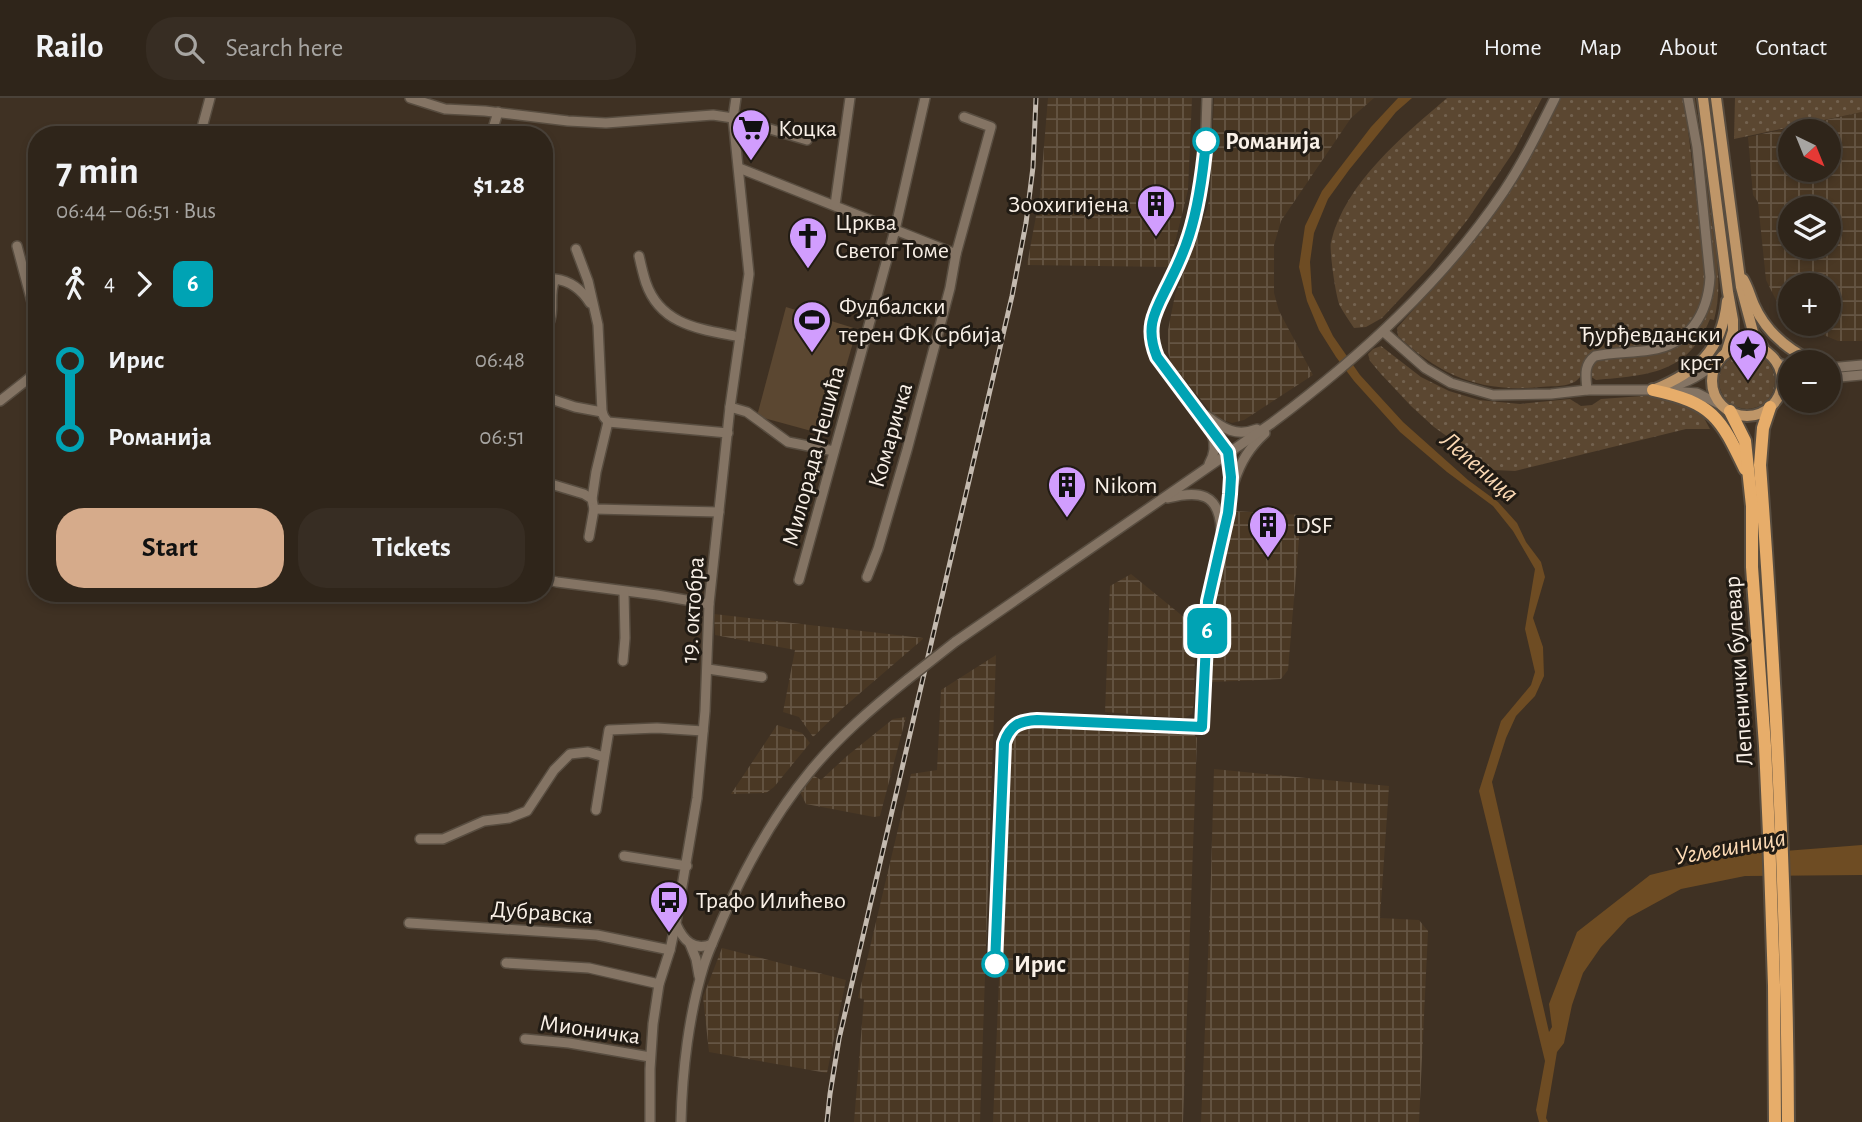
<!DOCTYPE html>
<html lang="en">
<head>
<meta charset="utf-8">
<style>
	:root { --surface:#2f251a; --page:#372d23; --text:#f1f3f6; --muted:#a7a5a2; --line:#4a4239; --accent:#d6ab8b }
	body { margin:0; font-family:"Alegreya Sans",sans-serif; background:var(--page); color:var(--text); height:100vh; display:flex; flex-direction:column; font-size:26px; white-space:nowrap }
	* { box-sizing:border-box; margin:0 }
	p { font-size:23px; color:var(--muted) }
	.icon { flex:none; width:38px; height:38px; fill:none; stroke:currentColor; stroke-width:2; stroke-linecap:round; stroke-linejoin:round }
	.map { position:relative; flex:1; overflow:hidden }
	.details { position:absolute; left:28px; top:28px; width:525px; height:476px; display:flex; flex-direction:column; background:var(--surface); border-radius:28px; box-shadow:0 4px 10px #0003,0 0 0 2px var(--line) }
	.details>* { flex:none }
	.badge { padding:0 14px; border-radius:10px; font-size:24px; line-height:46px }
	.needle { width:46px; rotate:137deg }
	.buttons { position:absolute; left:1778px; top:21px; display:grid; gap:14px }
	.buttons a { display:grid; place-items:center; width:63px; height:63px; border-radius:50%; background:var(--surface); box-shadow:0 4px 10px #0003,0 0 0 2px var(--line); font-size:35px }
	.map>.badge { position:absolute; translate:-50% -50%; box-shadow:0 0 0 4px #fff }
	.legs { display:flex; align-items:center; gap:10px; height:77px; padding:0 28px; font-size:23px }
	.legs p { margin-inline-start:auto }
	.summary { display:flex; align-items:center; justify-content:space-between; height:119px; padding:0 28px }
	h1 { font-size:38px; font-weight:700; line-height:52px }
	.action { display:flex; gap:14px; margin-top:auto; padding:14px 28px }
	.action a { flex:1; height:80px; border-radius:28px; background:var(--accent); color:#111; font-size:28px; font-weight:700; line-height:80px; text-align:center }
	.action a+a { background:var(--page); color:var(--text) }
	ul { padding:0 28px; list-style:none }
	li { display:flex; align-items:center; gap:24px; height:77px; font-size:26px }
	li i { display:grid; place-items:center; width:10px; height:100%; margin:0 9px; background:currentColor }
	li i::after { content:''; width:18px; height:18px; margin:-9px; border:5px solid; border-radius:50%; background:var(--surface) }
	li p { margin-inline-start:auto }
	li:first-child i { background:linear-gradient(#0000 50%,currentColor 0) }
	li:last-child i { background:linear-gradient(currentColor 50%,#0000 0) }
	header { display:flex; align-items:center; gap:42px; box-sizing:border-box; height:98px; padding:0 35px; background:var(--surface); border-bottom:2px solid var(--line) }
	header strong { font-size:33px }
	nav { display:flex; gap:38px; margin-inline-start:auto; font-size:24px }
	.search { width:490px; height:63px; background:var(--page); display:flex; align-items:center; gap:18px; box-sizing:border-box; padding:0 24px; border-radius:28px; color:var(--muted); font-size:26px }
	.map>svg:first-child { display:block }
	.industrial { fill:url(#industrial-grid); fill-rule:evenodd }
	.green { fill:url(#green-dots) }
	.pitch { fill:#5b4731 }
	.water { fill:#6e4c23 }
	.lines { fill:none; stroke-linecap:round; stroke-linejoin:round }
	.minor-casing { stroke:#584d40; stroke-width:12 }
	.major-casing { stroke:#584d40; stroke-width:14 }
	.highway-casing { stroke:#584d40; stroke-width:16 }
	.minor { stroke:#847464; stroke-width:9 }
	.major { stroke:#bf9668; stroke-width:10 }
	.highway { stroke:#e7ad6a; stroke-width:12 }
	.rail-casing { stroke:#c4baaf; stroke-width:5 }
	.rail { stroke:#211b14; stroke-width:2.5; stroke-dasharray:8; stroke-linecap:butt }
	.minor-bridge-casing { stroke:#584d40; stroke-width:12; stroke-linecap:butt }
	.minor-bridge { stroke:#847464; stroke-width:9 }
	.line-1-casing { stroke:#fff; stroke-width:16 }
	.line-1 { stroke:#00a3b4; stroke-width:10 }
	.stop-1-dot { fill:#fff; stroke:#00a3b4; stroke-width:3.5 }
	.labels { text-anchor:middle; stroke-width:6; stroke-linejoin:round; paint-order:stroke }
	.poi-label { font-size:24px; fill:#f9f0e7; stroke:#211b14; text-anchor:start }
	.stop-label { font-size:24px; font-weight:bold; fill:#f9f0e7; stroke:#211b14; text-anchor:start }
	.street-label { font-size:24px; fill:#f9f0e7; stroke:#211b14 }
	.water-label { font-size:26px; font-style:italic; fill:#fbd9b4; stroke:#211b14 }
</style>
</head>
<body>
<header>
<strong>Railo</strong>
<div class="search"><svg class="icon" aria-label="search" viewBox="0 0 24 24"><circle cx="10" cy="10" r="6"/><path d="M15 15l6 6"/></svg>Search here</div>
<nav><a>Home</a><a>Map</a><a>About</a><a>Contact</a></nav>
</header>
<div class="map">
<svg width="1862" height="1024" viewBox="0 0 1862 1024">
	<defs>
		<pattern id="industrial-grid" width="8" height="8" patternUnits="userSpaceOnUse" patternTransform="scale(1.75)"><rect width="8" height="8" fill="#4a3824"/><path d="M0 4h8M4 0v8" fill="none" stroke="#655544"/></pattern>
		<pattern id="green-dots" width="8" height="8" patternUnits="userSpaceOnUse" patternTransform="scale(1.75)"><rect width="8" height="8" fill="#5b4731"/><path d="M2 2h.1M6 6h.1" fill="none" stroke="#73624f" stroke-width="1.8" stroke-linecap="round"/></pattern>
	</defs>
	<rect width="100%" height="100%" fill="#3f3123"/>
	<!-- industrial -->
	<g class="industrial">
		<path d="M1048,0H1192L1188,92L1169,169L1027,167L1040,96Z"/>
		<path d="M1214,0H1374L1351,20L1281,123L1274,147V195L1279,213L1313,277L1244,322L1232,325L1220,321L1211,314L1171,265L1168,254V232L1175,197L1207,111L1210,98Z"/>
		<path d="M1862,14V243H1838L1797,226H1829V187H1790V218L1778,206L1766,182L1758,104L1753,97L1748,39ZM1790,33H1829V72H1790ZM1790,110H1829V149H1790Z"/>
		<path d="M1234,413L1301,417L1288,572L1281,581L1210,584L1214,514L1221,469Z"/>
		<path d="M1131,476L1185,520L1195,548L1194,605L1192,616L1184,620L1105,614L1110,488Z"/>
		<path d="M714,516L923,540V541L844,609L813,639L799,619L783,614L795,552L715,537Z"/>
		<path d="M996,557L980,1024H854L864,901L858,900L911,676L937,672L941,592Z"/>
		<path d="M906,619L880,718L874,719L806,706L800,694L814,678L821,682L847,658L893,621Z"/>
		<path d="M1031,626L1183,632L1193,635L1197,640L1183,1024H993L1009,645L1012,638L1021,629Z"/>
		<path d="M777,627L802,635L810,645L774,689L766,695L731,696Z"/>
		<path d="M1214,671L1389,688L1380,820L1419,822L1428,833L1419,1024H1201L1210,812Z"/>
		<path d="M722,850L846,882L827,975L709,954L703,899Z"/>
	</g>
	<!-- green -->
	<g class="green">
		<path d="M1447,0H1542L1514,53L1468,121L1430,169L1382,220L1366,229L1354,230C1349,223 1344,215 1340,208C1336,200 1329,152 1331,144C1345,85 1403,38 1447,0Z"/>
		<path d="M1560,0H1684L1706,176C1708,208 1689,239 1657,247C1636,253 1612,253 1591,256C1583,263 1582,268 1581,278C1578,281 1576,284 1572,285C1564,289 1549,288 1540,289C1482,295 1440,278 1398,238L1397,230L1468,150L1492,116L1531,56Z"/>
		<path d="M1691,0H1695C1700,40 1706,79 1711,119C1716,153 1723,189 1714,222L1710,221C1688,276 1648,277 1596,282L1590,278L1589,273L1595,262L1651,256L1698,229L1707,214L1711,202L1714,184Z"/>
		<path d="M1735,0H1862V14L1734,41Z"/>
		<path d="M1381,248L1421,279L1449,293L1479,302L1520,306L1570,301L1581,308L1592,307L1601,301L1656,297L1683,305L1704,320L1710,331H1686L1515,373L1494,372L1434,329L1411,308L1381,276L1370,263L1368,256L1373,251Z"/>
		<circle cx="1747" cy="283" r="28"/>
	</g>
	<!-- pitch -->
	<path class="pitch" d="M786,209L857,231L826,337L757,318Z"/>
	<!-- water -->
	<path class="water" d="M1398,0H1412L1396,14L1349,72L1328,101L1314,135L1310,164L1312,195L1333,238L1360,277L1403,324L1468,382L1498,404L1517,425L1526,444L1541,464L1545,479L1533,520L1543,549L1544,578L1535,598L1516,618L1506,640L1492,684L1549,934L1552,929L1549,906L1577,834L1650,777L1731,757L1862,747V777L1745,778L1681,791L1628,820L1601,849L1583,875L1572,907L1564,945L1557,954L1546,1020L1548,1024H1539L1536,1012L1545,963L1479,693L1501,623L1531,587L1535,574L1525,531L1535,471L1513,433L1493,408L1447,374L1400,334L1354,283L1336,259L1319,232L1307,203L1299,169L1305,128L1322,93L1371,29Z"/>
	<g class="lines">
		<defs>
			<g id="minor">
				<path d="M410,0L445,11L485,13L568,23L606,25L713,17L733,20L807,42"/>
				<path d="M200,37L210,0"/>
				<path d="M491,37L498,14"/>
				<path d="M739,70L956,156"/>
				<path d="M835,107L850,0"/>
				<path d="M17,148L37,223"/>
				<path d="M576,151L588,183L598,227L602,314"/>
				<path d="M639,158C641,167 643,176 646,185C661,228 701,231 740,239"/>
				<path d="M1384,234L1425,270L1451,285L1493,297L1551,296L1587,292H1657"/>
				<path d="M544,235C558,214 547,200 555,181C571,183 582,192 590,205"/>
				<path d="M1776,264L1790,269"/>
				<path d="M1829,270L1862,267"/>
				<path d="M1829,280L1862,277"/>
				<path d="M1669,289C1688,285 1702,276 1718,264"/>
				<path d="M1587,292C1586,279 1583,267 1595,258C1613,254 1631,255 1650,252C1689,247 1708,216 1710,179L1697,49L1688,0"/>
				<path d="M1671,293L1697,295L1723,308"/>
				<path d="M1779,296L1790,289"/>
				<path d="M548,300L575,309L602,314L604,319L608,324L728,335"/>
				<path d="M0,303L37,274"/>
				<path d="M730,309L747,314L788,344L834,353"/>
				<path d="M1207,318C1224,331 1236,339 1257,331"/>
				<path d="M1209,366C1215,356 1216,347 1212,336"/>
				<path d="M544,384L584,396L592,401L594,411L719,414"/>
				<path d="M1234,384C1241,363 1249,350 1265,335"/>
				<path d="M1168,400C1199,392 1219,395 1221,431"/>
				<path d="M592,401L596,374L608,324"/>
				<path d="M589,439L594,411"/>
				<path d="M867,479L878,451L907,352L950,190L956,156L991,29L964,19"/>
				<path d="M544,481L557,484L657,497L709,506"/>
				<path d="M799,482L895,132L925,0"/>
				<path d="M955,544L1272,325C1360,259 1442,185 1504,93C1524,63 1539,32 1555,0"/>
				<path d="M623,563L625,540L624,494"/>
				<path d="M708,571L762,579"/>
				<path d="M1202,629L1208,504C1216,453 1237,406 1228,354L1157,259L1153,248L1150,231L1154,216L1180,163L1195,120L1205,59L1207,0"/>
				<path d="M596,712L609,632L657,630L703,633"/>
				<path d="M420,741H443L484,723L509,720L527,713L554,672L570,656L588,654L604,659"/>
				<path d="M624,758L687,768"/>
				<path d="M409,825L597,837L670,852"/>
				<path d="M676,826C683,842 694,854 712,846"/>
				<path d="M690,846L696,861L699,878"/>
				<path d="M506,865L589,870L659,886"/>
				<path d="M525,941L569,945L650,959"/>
				<path d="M650,1024V971L653,926L659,886L670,852L676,824L697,700L705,613L709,506L730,309L749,176L733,20L736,0"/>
				<path d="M681,1024C682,974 689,915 704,867C709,851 716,837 722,822C745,770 772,720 808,676C837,640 872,610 908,581"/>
			</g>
			<g id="major">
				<path d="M1703,0L1728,194L1733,222V233L1726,255"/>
				<path d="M1716,0L1741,189L1753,234L1765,253"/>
				<path d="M1743,181C1748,189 1750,198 1754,207C1766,234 1788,252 1814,264"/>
				<circle cx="1747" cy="283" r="35"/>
				<path d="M1829,269L1834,270"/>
				<path d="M1653,292C1697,274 1722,253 1727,203"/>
			</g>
			<g id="highway">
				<path d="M1653,292C1713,305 1720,319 1745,371"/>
				<path d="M1770,309L1763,330L1760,367C1776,586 1787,804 1788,1024"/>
				<path d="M1730,313L1745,343L1752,408V469L1765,648L1769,736L1774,887L1775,1024"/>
			</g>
		</defs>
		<!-- minor casing -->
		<use href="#minor" class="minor-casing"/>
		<!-- major casing -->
		<use href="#major" class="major-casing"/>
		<!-- highway casing -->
		<use href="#highway" class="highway-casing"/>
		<!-- minor -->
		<use href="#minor" class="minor"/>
		<!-- major -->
		<use href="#major" class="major"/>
		<!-- highway -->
		<use href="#highway" class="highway"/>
		<defs>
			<path id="rail" d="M827,1024L830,996L839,941L1012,198L1026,125L1033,69L1036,0"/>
		</defs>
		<!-- rail casing -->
		<use href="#rail" class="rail-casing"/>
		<!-- rail -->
		<use href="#rail" class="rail"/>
		<defs>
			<path id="minor-bridge" d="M908,581L955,544"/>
		</defs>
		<!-- minor-bridge casing -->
		<use href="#minor-bridge" class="minor-bridge-casing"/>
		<!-- minor-bridge -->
		<use href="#minor-bridge" class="minor-bridge"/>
	</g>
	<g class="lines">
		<defs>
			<path id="line-1" d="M995,866L1004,645C1010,627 1019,623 1037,622L1202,629L1208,503L1228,415L1230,396L1231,379L1228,354L1157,259C1144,227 1156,212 1170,183C1177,169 1184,154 1189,138C1199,107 1203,75 1206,43"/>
		</defs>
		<!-- line-1 casing -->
		<use href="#line-1" class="line-1-casing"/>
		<!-- line-1 -->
		<use href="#line-1" class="line-1"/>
	</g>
	<!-- icons -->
	<defs>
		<symbol id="supermarket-pin" viewBox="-11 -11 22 30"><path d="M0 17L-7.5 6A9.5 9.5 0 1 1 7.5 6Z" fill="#d19dfe" stroke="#211b14"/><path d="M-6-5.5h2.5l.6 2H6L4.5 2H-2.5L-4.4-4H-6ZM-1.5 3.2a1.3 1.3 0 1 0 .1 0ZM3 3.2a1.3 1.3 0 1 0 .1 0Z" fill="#111"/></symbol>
		<symbol id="building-pin" viewBox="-11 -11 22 30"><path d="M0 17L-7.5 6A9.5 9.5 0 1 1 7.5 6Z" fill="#d19dfe" stroke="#211b14"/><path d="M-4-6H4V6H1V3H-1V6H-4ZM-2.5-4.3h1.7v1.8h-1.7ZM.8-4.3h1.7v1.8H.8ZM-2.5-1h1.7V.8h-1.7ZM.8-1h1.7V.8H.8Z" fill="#111"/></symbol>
		<symbol id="church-pin" viewBox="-11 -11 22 30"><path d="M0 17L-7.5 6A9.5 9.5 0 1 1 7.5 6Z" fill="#d19dfe" stroke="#211b14"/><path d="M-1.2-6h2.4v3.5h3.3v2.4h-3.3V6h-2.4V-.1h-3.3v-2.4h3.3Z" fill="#111"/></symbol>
		<symbol id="stadium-pin" viewBox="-11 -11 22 30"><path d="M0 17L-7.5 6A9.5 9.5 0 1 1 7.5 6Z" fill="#d19dfe" stroke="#211b14"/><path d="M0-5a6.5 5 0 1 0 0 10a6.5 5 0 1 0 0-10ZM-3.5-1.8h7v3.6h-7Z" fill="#111"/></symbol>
		<symbol id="sight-pin" viewBox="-11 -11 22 30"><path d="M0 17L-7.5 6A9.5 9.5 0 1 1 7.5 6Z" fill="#d19dfe" stroke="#211b14"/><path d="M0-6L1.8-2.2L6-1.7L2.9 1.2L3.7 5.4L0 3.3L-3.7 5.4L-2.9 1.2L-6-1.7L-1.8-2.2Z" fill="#111"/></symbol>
		<symbol id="bus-pin" viewBox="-11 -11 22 30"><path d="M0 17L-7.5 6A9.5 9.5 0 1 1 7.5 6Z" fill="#d19dfe" stroke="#211b14"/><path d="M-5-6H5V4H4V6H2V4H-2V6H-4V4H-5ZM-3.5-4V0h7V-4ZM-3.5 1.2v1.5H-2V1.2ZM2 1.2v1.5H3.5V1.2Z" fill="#111"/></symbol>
	</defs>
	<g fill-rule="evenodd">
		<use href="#supermarket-pin" x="729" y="8" width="44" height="60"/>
		<use href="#building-pin" x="1134" y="84" width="44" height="60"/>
		<use href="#church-pin" x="786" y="116" width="44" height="60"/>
		<use href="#stadium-pin" x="790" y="200" width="44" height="60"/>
		<use href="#sight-pin" x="1726" y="228" width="44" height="60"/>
		<use href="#building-pin" x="1045" y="365" width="44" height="60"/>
		<use href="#building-pin" x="1246" y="405" width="44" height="60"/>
		<use href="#bus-pin" x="647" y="780" width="44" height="60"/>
	</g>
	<!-- markers -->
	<g class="stop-1-dot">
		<circle cx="1206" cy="43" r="12"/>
		<circle cx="995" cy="866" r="12"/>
	</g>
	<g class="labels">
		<!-- poi labels -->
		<g class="poi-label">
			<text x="778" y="38">Коцка</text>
			<text x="1129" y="114" text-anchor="end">Зоохигијена</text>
			<text x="835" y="132">Црква<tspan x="835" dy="28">Светог Томе</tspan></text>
			<text x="839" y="216">Фудбалски<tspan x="839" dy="28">терен ФК Србија</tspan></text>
			<text x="1721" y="244" text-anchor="end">Ђурђевдански<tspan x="1721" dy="28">крст</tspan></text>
			<text x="1094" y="395">Nikom</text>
			<text x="1295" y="435">DSF</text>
			<text x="696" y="810">Трафо Илићево</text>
		</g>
		<!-- stop labels -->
		<g class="stop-label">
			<text x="1225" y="51">Романија</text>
			<text x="1014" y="874">Ирис</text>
		</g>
		<!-- street labels -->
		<g class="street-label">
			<text transform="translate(890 337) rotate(-74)" y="8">Комаричка</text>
			<text transform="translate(813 358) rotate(-75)" y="8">Милорада Нешића</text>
			<text transform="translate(692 512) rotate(-86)" y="8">19. октобра</text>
			<text transform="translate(1738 573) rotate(-94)" y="8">Лепенички булевар</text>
			<text transform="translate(542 814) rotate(4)" y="8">Дубравска</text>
			<text transform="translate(590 931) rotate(8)" y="8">Мионичка</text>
		</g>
		<!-- water labels -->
		<g class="water-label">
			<text transform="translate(1480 368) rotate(41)" y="9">Лепеница</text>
			<text transform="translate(1730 748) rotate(-10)" y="9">Угљешница</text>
		</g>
	</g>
</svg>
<div class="buttons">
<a><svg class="needle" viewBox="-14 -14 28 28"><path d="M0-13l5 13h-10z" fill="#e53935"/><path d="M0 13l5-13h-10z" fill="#a7a5a2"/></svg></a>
<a><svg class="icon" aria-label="layers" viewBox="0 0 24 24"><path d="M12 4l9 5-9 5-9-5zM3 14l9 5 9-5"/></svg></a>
<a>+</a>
<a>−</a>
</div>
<b class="badge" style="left:1207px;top:533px;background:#00a3b4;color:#fff">6</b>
<section class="details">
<div class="summary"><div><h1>7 min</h1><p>06:44 – 06:51 · Bus</p></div><b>$1.28</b></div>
<div class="legs"><svg class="icon" aria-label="walk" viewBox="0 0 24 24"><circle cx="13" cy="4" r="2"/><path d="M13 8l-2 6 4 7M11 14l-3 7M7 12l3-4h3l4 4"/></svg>4<svg class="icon" aria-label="forward" viewBox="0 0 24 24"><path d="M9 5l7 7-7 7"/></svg><b class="badge" style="background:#00a3b4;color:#fff">6</b></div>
<ul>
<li><i style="color:#00a3b4"></i><b>Ирис</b><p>06:48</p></li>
<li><i style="color:#00a3b4"></i><b>Романија</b><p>06:51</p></li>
</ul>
<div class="action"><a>Start</a><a>Tickets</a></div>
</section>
</div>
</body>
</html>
